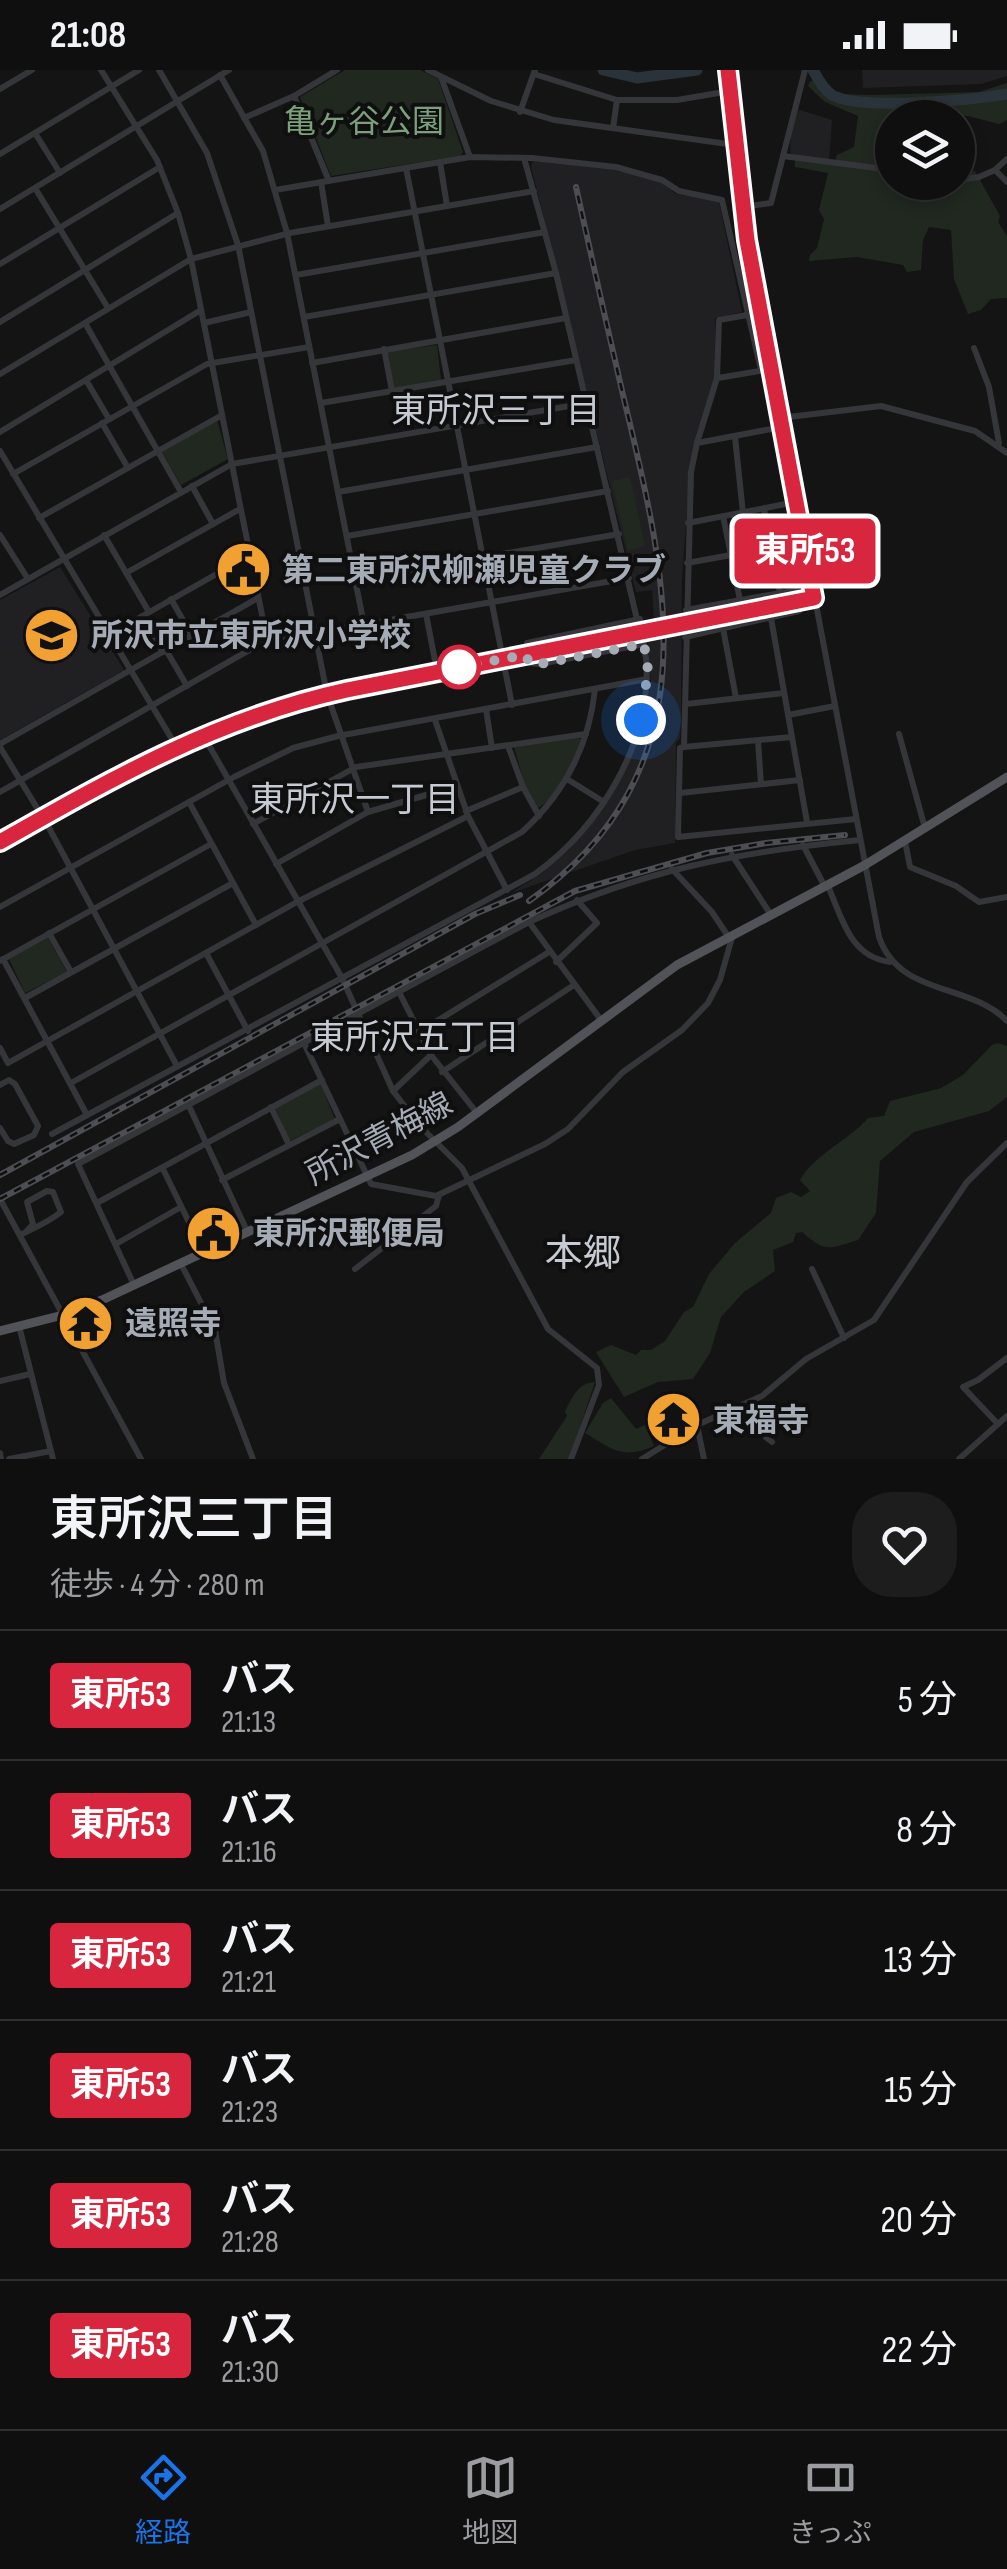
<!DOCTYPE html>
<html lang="ja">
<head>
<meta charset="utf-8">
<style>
	:root { --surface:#0f0f10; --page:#1d1d1e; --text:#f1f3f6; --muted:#9b9c9f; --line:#2f2f30; --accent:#1a73e8 }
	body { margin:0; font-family:"Sofia Sans Condensed","Noto Sans JP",sans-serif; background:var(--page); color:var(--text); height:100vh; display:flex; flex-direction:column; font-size:38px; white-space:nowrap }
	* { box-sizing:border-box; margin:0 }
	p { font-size:32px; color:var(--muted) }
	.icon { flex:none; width:55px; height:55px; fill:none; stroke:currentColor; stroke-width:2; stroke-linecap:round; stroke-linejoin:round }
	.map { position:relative; height:1389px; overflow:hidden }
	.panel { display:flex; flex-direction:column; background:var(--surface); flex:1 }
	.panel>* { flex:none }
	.badge { padding:0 20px; border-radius:8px; font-size:35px; line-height:65px }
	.buttons { position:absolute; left:875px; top:30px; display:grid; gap:20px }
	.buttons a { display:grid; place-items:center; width:100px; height:100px; border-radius:50%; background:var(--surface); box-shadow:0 5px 15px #0003,0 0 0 2px var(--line); font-size:50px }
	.you { position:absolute; width:50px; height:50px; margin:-25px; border:8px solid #fff; border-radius:50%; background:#1a73e8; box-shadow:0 0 0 15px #1a73e833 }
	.map>.badge { position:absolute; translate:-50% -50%; box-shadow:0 0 0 5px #fff }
	.round { display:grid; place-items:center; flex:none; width:105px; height:105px; border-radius:40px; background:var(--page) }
	.overview { display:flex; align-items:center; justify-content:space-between; height:170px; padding:0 50px }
	h1 { font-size:48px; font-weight:600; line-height:75px }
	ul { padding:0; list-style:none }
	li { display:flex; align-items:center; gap:30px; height:130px; padding:0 50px; border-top:2px solid var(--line) }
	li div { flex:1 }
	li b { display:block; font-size:38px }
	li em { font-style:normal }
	li .badge { min-width:110px; font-weight:700; text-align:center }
	.status { display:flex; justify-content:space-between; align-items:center; height:70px; padding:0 50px; background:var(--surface); direction:ltr }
	.status svg { height:28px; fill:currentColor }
	.tabs { display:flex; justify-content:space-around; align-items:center; height:140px; border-top:2px solid var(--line); background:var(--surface); font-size:28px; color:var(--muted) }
	.tabs a { display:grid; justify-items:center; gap:5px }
	.tabs .current { color:var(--accent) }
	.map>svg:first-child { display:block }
	.built { fill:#202022 }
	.green { fill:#202820 }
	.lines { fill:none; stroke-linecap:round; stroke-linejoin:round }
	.river { stroke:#2a3339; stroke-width:11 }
	.minor-tunnel { stroke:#313235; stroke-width:6; stroke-dasharray:6 3; stroke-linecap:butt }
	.minor { stroke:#35363a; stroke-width:6 }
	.major { stroke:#515359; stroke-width:9 }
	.rail-casing { stroke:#4c4e53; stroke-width:6 }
	.rail { stroke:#0f0f10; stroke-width:2.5; stroke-dasharray:8; stroke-linecap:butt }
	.line-casing { stroke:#fff; stroke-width:22 }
	.line { stroke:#d7263d; stroke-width:15 }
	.walk { stroke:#a5acb6; stroke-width:10; stroke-dasharray:0 18 }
	.stop-dot { fill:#fff; stroke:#d7263d; stroke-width:5 }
	.labels { text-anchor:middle; stroke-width:8; stroke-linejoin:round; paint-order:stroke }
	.park-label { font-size:32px; fill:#7da07c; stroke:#0f0f10 }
	.poi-label { font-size:32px; font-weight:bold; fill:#a5acb6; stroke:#0f0f10; text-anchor:start }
	.street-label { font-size:32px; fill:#a5acb6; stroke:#0f0f10 }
	.neighbourhood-label { font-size:35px; fill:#c6cad2; stroke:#0f0f10 }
	.quarter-label { font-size:38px; fill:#c6cad2; stroke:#0f0f10 }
</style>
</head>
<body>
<div class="status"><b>21:08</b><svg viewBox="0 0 49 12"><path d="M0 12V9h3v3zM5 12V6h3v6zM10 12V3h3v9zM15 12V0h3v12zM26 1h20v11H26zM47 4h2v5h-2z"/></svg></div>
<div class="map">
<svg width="1007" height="1389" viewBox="0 0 1007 1389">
	<rect width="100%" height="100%" fill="#141415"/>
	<!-- built -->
	<g class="built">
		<path d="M862,0H1007V6L981,14L863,18Z"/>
		<path d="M800,40L832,50L829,90L793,85L790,82L791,64L796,43Z"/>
		<path d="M533,91L603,97L661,112L676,124L719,132L742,242L715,248V307L690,403L682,506L681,646L680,668L676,673L675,773L635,780L511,823L541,804L569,780L613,722L644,653L651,612L647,572L655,570L652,520L636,522L531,96Z"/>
		<path d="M60,497L124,600L0,670V530Z"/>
	</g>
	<!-- green -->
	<g class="green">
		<path d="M345,0H420L438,9L463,82L460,86L331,106L300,27Z"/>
		<path d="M817,10L837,24L872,25L979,22L1007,13V50L999,54L968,46L892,48V112H958V104L975,101L1000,146L998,152L1007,166V228L991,229L981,240L968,244L954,209L951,160L929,157L923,170L921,200L907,202L903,195L857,187L809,191L810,185L817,178L824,149L819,140L828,103L795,97V89L834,94L837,85L854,77L858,46L825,32L808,16L810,11Z"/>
		<path d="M437,275L441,310L394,318L386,282Z"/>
		<path d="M217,350L228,389L181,415L162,382Z"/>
		<path d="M630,407L645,476L628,481L612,411Z"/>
		<path d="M579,668L582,670C573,693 558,728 536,739L525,716L514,677Z"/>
		<path d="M48,868L67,902L25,923L9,889Z"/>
		<path d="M998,973L1007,976V1027L989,1041L914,1062L880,1091L876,1143L858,1170C828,1179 826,1183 802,1162L796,1163L793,1172L773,1180L775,1201L744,1222L721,1247L710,1283L693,1309L658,1312L624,1327L596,1282L611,1275L636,1285L641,1280H651L665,1271L684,1242L693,1237L709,1204L735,1173L771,1143L776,1128L791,1122L801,1127L810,1121L800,1110C816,1083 848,1071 868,1048L884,1046L890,1031L941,1018L963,1005L992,975Z"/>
		<path d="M317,1014L321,1015L335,1049L289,1071L275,1037Z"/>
		<path d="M595,1312L569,1389H539L567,1346L565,1341C573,1327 577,1313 595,1312Z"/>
		<path d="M611,1328L636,1359L645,1355L654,1376C624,1389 614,1381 585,1363L603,1333Z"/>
	</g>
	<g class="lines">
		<!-- river -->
		<g class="river">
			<path d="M603,0L637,8L697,0"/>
			<path d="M813,0C818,9 823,19 832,25C861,41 972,30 1007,24"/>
		</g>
		<!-- minor-tunnel -->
		<path class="minor-tunnel" d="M639,563L688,553"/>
		<!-- minor -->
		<g class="minor">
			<path d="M101,0L157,90L178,143L191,189L267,570"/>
			<path d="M159,0L207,83L238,175L327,624L368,742"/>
			<path d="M428,0L491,31L554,50L735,75"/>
			<path d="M728,0L747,170L879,867C900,927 969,912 1007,951"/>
			<path d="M534,4L617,30H677L730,21"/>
			<path d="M220,5L263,81L287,163L364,555"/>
			<path d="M441,7L470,87"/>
			<path d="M0,19L32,0"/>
			<path d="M294,26L329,111"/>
			<path d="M520,42L535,0"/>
			<path d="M244,48L294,26L337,0"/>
			<path d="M613,58L617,30"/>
			<path d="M35,63L60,103"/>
			<path d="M0,84L139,0"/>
			<path d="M783,86L892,100"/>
			<path d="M440,92L447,136"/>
			<path d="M406,98L512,635"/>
			<path d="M995,100L1007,89"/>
			<path d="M958,110L979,107L995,100L1007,112"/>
			<path d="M321,112L328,156"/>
			<path d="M938,112H947"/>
			<path d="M35,118L108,238"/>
			<path d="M275,120L470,87L532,88L616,97L662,110L679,121L722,130L761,300"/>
			<path d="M742,137L771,133L805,0"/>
			<path d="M0,139L229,0"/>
			<path d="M0,194L160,97"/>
			<path d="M296,205L545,162"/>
			<path d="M747,245L719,250L717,308L697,373L691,402L684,677L680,678L678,767L856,749"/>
			<path d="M304,247L556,203"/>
			<path d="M0,252L178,143"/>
			<path d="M85,253L181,422"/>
			<path d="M204,253L251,242"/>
			<path d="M974,278L989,317L999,373"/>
			<path d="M384,279L392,321"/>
			<path d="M312,293L566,248"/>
			<path d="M0,304L191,189L290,163L534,121"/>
			<path d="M718,308L771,299"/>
			<path d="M86,310L109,349"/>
			<path d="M321,333L576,290"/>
			<path d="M780,348L881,336L975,361L1007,383"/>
			<path d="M102,353L128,398"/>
			<path d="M0,362L201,240"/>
			<path d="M735,367L743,443"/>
			<path d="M697,373L782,357"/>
			<path d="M0,381L176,676"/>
			<path d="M13,404L207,294L309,277"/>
			<path d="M192,416L213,454"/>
			<path d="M338,422L597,377"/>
			<path d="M723,446L740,530"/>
			<path d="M39,448L222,345"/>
			<path d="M688,453L796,432"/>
			<path d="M0,465L28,509"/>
			<path d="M104,465L149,542"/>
			<path d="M347,466L608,421"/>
			<path d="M687,493L731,485"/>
			<path d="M126,503L240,439"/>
			<path d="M356,509L619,464"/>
			<path d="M780,523L796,521"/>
			<path d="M0,525L232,394L587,333"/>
			<path d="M171,529L192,566"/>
			<path d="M686,540L780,523L764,439"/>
			<path d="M426,544L437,601"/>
			<path d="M142,546L163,582"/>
			<path d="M771,548L807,752"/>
			<path d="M640,549L527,573L525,585L530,593L540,594L644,574"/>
			<path d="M688,553L814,528"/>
			<path d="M723,558L736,628"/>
			<path d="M315,563L629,508"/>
			<path d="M109,565L250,485"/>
			<path d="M685,567L799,541"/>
			<path d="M166,580L187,616"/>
			<path d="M686,634L784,623"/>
			<path d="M486,639L492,678"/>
			<path d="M788,645L835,636"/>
			<path d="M435,650L468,746L507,820"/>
			<path d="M899,664L925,758"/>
			<path d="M203,665L342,908L393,1021L420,1056L462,1098L548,1259L597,1298L599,1315L571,1389"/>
			<path d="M758,671L761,714"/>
			<path d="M0,674L258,528"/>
			<path d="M508,676L523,717L539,746"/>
			<path d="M0,677L48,756L177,996"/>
			<path d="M684,677L792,667"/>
			<path d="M567,709L604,732"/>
			<path d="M0,722L267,570L315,563"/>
			<path d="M680,723L800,710"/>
			<path d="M189,732L256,855"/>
			<path d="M466,741L523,717"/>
			<path d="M253,754L356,697L586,664"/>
			<path d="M905,771L910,797L956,816L979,832L1007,827"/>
			<path d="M0,772C71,732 140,689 216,660C350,608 497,590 638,563"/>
			<path d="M803,775L825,817"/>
			<path d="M732,785L771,845"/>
			<path d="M276,794L368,742L457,716"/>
			<path d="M672,799L712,842L728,866"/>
			<path d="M828,816C842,848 850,887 890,892"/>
			<path d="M0,837L234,707L293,678L338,666L647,609"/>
			<path d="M529,852L601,950"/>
			<path d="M49,863L71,902"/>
			<path d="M206,883L248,961"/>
			<path d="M3,889L87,1045"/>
			<path d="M0,891L211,774"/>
			<path d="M556,892L597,853L577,830"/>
			<path d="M399,922L431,985L477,1043"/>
			<path d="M25,928L233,813"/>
			<path d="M419,962L549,882"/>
			<path d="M304,973L371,1114L436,1126L545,1074L568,1059L623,1002L682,960L708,933L720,910L733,864"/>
			<path d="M0,978L8,993L297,832L468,746"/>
			<path d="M442,1002L574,915"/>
			<path d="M71,1013L522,762C565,723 589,676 595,619"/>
			<path d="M0,1015L9,1010L15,1014L38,1056L34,1065L14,1074L8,1071L0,1058"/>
			<path d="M393,1021L431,985"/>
			<path d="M189,1036L247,1161"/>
			<path d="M271,1037L289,1075"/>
			<path d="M52,1064L535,804C600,757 653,671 646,588L556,203L524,88"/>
			<path d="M163,1099L204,1183"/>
			<path d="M222,1110L340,1049"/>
			<path d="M0,1129L141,1389"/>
			<path d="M97,1133L322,1010"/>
			<path d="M20,1165C34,1158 49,1152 61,1142L53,1122L47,1121L27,1132L33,1154L26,1162"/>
			<path d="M116,1174L181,1137"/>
			<path d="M181,1194L215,1260L224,1313L253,1389"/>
			<path d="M355,1199L436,1136L439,1125"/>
			<path d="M812,1199L844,1268"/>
			<path d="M134,1215L78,1094L529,852C643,800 737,782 860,770"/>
			<path d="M19,1256L53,1389"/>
			<path d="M0,1311L30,1304"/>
			<path d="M743,1336L754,1358L772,1372"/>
			<path d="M998,1354L963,1317L978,1310L1007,1288"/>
			<path d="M697,1355L704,1389"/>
			<path d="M0,1383L1,1389"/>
			<path d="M9,1389L51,1381"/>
			<path d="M642,1389L697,1355L762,1326L806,1289L874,1250L967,1112L1007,1073"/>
			<path d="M959,1389L1007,1346"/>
		</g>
		<!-- major -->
		<path class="major" d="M0,1261L63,1245L102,1230L412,1085L458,1057L677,895L865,795L1007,707"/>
		<defs>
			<g id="rail">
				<path d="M529,831C714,700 669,514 623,325C607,256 591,186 576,117"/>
				<path d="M0,1105L475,844L520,825"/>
				<path d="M0,1129L575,821L707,783L766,773L845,765"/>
			</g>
		</defs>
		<!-- rail casing -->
		<use href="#rail" class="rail-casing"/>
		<!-- rail -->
		<use href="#rail" class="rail"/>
	</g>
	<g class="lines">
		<defs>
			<path id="line" d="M0,772C113,708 218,648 347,620L814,528L747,170L728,0"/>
		</defs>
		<!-- line casing -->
		<use href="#line" class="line-casing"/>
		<!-- line -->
		<use href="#line" class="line"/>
		<!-- walk -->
		<path class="walk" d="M459,597L525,585L530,593L540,594L644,574L648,600L641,650"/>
	</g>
	<!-- icons -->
	<defs>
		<symbol id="civic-disc" viewBox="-11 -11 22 22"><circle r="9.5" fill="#f0a131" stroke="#0f0f10"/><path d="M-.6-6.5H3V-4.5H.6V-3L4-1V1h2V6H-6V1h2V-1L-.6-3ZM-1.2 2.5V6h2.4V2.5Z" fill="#111"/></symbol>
		<symbol id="school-disc" viewBox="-11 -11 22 22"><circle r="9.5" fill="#f0a131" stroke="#0f0f10"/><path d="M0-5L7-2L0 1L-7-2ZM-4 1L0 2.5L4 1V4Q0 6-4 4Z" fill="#111"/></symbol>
		<symbol id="temple-disc" viewBox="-11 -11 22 22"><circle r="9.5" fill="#f0a131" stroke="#0f0f10"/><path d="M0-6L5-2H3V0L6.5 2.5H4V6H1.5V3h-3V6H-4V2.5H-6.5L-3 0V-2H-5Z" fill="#111"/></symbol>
	</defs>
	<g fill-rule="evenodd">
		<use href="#civic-disc" x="212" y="468" width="63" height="63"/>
		<use href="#school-disc" x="20" y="534" width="63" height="63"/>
		<use href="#civic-disc" x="182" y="1132" width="63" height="63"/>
		<use href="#temple-disc" x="54" y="1222" width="63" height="63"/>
		<use href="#temple-disc" x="642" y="1318" width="63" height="63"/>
	</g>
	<!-- markers -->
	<circle class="stop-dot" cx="459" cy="597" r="20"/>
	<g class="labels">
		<!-- park labels -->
		<g class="park-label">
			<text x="364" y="62">亀ヶ谷公園</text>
		</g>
		<!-- poi labels -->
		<g class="poi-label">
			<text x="282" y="511">第二東所沢柳瀬児童クラブ</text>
			<text x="91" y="576">所沢市立東所沢小学校</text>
			<text x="253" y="1174">東所沢郵便局</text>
			<text x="125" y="1264">遠照寺</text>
			<text x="713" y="1361">東福寺</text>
		</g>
		<!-- street labels -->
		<g class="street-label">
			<text transform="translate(379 1068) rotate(-28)" y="11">所沢青梅線</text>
		</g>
		<!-- neighbourhood labels -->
		<g class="neighbourhood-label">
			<text x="496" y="352">東所沢三丁目</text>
			<text x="355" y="741">東所沢一丁目</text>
			<text x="415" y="979">東所沢五丁目</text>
		</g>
		<!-- quarter labels -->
		<g class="quarter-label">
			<text x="583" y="1196">本郷</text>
		</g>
	</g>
</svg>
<div class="buttons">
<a><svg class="icon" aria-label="layers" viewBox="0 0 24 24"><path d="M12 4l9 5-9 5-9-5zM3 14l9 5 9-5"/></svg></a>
</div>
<div class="you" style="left:641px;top:650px"></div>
<b class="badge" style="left:805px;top:481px;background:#d7263d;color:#fff">東所53</b>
</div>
<section class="panel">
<div class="overview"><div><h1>東所沢三丁目</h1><p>徒歩 · 4 分 · 280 m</p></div><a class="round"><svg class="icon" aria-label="heart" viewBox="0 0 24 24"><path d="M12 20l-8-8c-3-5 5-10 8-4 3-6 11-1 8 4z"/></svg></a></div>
<ul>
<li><span class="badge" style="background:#d7263d;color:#fff">東所53</span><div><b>バス</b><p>21:13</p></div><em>5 分</em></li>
<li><span class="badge" style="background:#d7263d;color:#fff">東所53</span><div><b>バス</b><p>21:16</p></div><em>8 分</em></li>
<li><span class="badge" style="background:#d7263d;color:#fff">東所53</span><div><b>バス</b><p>21:21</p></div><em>13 分</em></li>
<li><span class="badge" style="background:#d7263d;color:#fff">東所53</span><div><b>バス</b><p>21:23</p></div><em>15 分</em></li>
<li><span class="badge" style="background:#d7263d;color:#fff">東所53</span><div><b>バス</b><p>21:28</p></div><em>20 分</em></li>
<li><span class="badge" style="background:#d7263d;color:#fff">東所53</span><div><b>バス</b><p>21:30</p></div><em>22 分</em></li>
</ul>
</section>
<nav class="tabs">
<a class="current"><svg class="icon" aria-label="directions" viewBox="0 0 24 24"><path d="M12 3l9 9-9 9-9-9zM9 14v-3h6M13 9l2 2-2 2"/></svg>経路</a>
<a><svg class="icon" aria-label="map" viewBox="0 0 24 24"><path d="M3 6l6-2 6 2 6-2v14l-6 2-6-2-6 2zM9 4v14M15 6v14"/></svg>地図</a>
<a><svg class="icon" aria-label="tickets" viewBox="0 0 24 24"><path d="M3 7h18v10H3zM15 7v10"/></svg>きっぷ</a>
</nav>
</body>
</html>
